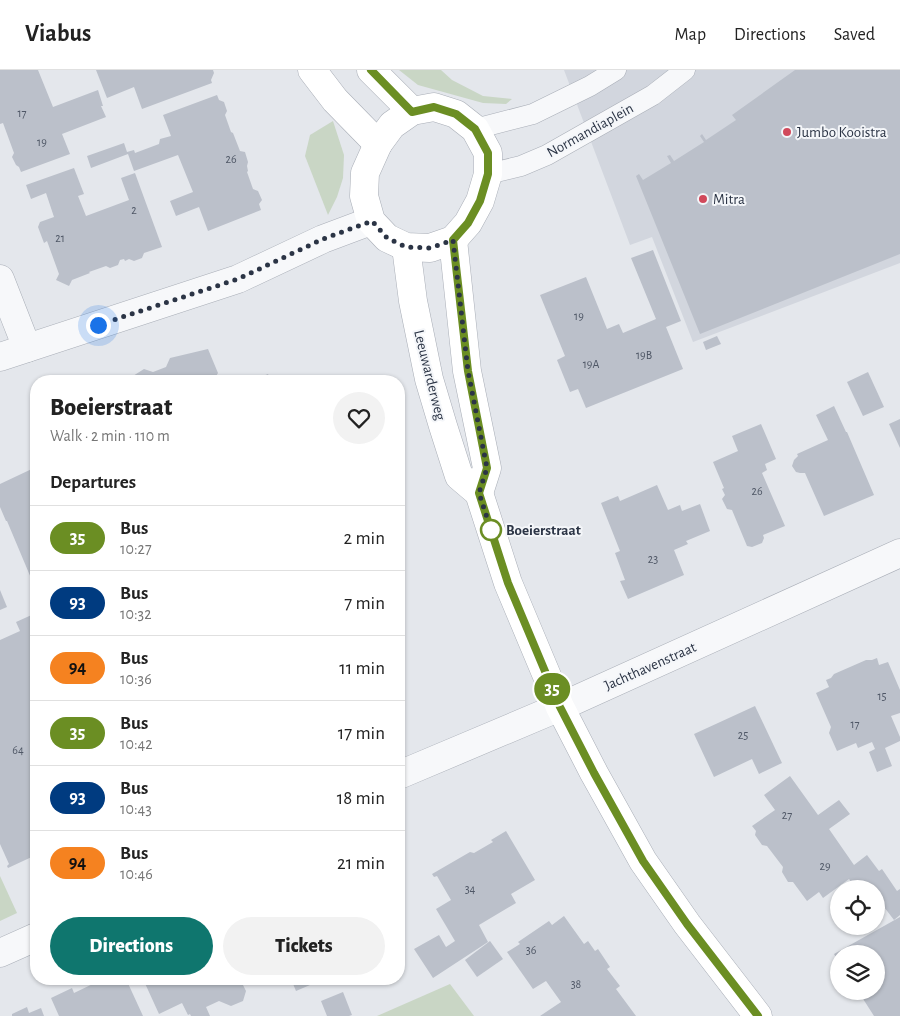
<!DOCTYPE html>
<html lang="en">
<head>
<meta charset="utf-8">
<style>
	:root { --surface:#fff; --page:#f2f2f2; --text:#222; --muted:#767676; --line:#e0e0e0; --accent:#0f766e }
	body { margin:0; font-family:"Alegreya Sans",sans-serif; background:var(--page); color:var(--text); height:100vh; display:flex; flex-direction:column; font-size:19px; white-space:nowrap }
	* { box-sizing:border-box; margin:0 }
	p { font-size:16px; color:var(--muted) }
	.icon { flex:none; width:28px; height:28px; fill:none; stroke:currentColor; stroke-width:2; stroke-linecap:round; stroke-linejoin:round }
	.map { position:relative; flex:1; overflow:hidden }
	.sheet { position:absolute; left:30px; top:305px; width:375px; height:610px; display:flex; flex-direction:column; background:var(--surface); border-radius:20px; box-shadow:0 1px 4px #0004 }
	.sheet>* { flex:none }
	.badge { padding:0 10px; border-radius:16px; font-size:18px; line-height:32px }
	.controls { position:absolute; left:830px; top:810px; display:grid; gap:10px }
	.controls a { display:grid; place-items:center; width:55px; height:55px; border-radius:50%; background:var(--surface); box-shadow:0 1px 4px #0004; font-size:25px }
	.you { position:absolute; width:25px; height:25px; margin:-12px; border:4px solid #fff; border-radius:50%; background:#1a73e8; box-shadow:0 0 0 8px #1a73e833 }
	.map>.badge { position:absolute; translate:-50% -50%; box-shadow:0 0 0 2px #fff }
	h2 { padding:0 20px; font-size:19px; line-height:45px }
	.round { display:grid; place-items:center; flex:none; width:52px; height:52px; border-radius:26px; background:var(--page) }
	.headline { display:flex; align-items:center; justify-content:space-between; height:85px; padding:0 20px }
	h1 { font-size:24px; font-weight:800; line-height:38px }
	.primary-button { display:flex; gap:10px; margin-top:auto; padding:10px 20px }
	.primary-button a { flex:1; height:58px; border-radius:30px; background:var(--accent); color:#fff; font-size:20px; font-weight:800; line-height:58px; text-align:center }
	.primary-button a+a { background:var(--page); color:var(--text) }
	ul { padding:0; list-style:none }
	li { display:flex; align-items:center; gap:15px; height:65px; padding:0 20px; border-top:1px solid var(--line) }
	li div { flex:1 }
	li b { display:block; font-size:19px }
	li em { font-style:normal }
	li .badge { min-width:55px; font-weight:700; text-align:center }
	header { display:flex; align-items:center; gap:30px; box-sizing:border-box; height:70px; padding:0 25px; background:var(--surface); border-bottom:1px solid var(--line) }
	header strong { font-size:24px }
	nav { display:flex; gap:28px; margin-inline-start:auto; font-size:18px }
	.map>svg:first-child { display:block }
	.built { fill:#d2d6de }
	.green { fill:#c9d6c5 }
	.building { fill:#bbc0ca }
	.lines { fill:none; stroke-linecap:round; stroke-linejoin:round }
	.service-casing { stroke:#a9aeb7; stroke-width:21 }
	.minor-casing { stroke:#a9aeb7; stroke-width:29 }
	.secondary-casing { stroke:#a9aeb7; stroke-width:29 }
	.service { stroke:#f7f8fa; stroke-width:20 }
	.minor { stroke:#f7f8fa; stroke-width:28 }
	.secondary { stroke:#fff; stroke-width:28 }
	.line-casing { stroke:#fff; stroke-width:11 }
	.line { stroke:#6b8e23; stroke-width:8 }
	.walk { stroke:#2b3445; stroke-width:5; stroke-dasharray:0 9 }
	.poi-dot { fill:#d1495b; stroke:#f4f6f9; stroke-width:2 }
	.stop-dot { fill:#fff; stroke:#6b8e23; stroke-width:2.5 }
	.labels { text-anchor:middle; stroke-width:4; stroke-linejoin:round; paint-order:stroke }
	.number-label { font-size:12px; fill:#4f5766 }
	.street-label { font-size:15px; fill:#2b3445; stroke:#f4f6f9 }
	.poi-label { font-size:15px; fill:#2b3445; stroke:#f4f6f9; text-anchor:start }
	.stop-label { font-size:15px; font-weight:bold; fill:#2b3445; stroke:#f4f6f9; text-anchor:start }
</style>
</head>
<body>
<header>
<strong>Viabus</strong>
<nav><a>Map</a><a>Directions</a><a>Saved</a></nav>
</header>
<div class="map">
<svg width="900" height="946" viewBox="0 0 900 946">
	<rect width="100%" height="100%" fill="#e4e7ec"/>
	<!-- built -->
	<path class="built" d="M564,0H900V193L693,272L652,167L630,175Z"/>
	<!-- green -->
	<g class="green">
		<path d="M399,0H441L452,10L483,26L512,29L506,34L483,33L418,15Z"/>
		<path d="M333,51L344,85L343,108L337,127L328,145L305,86L310,65Z"/>
		<path d="M0,806L17,843L0,851Z"/>
		<path d="M450,914L474,946H377Z"/>
	</g>
	<!-- building -->
	<g class="building">
		<path d="M0,0H38L53,37L98,20L103,36H101L106,47L62,64L70,84L21,102L19,97L16,95L12,87L14,83L3,53L0,54Z"/>
		<path d="M96,0H213L214,3L211,10L212,13L142,39L134,17L107,28Z"/>
		<path d="M795,0H900V184L700,264L636,106L639,104L643,110L671,93L667,86L670,85L674,91L704,72L700,66L702,64L706,70L736,50L732,45Z"/>
		<path d="M217,25L219,30L224,32L227,41L225,45L231,62L233,63L240,81L245,82L248,92L247,96L248,101L247,102L253,119L258,121L262,130L259,134L261,140L208,161L199,137L176,146L170,131L193,122L178,85L134,101L128,84L91,98L87,86L124,73L127,82L134,80L135,83L159,74L160,69L171,66L163,45Z"/>
		<path d="M74,98L84,124L78,126L86,146L129,130L121,108L135,103L162,177L144,183L142,188L134,191L129,189L125,191L124,189L120,190L118,195L110,198L106,196L89,202L90,203L72,210L69,216L56,210L59,204L47,171L44,173L38,157L40,152L54,147L46,123L31,129L26,115Z"/>
		<path d="M653,180L681,251L666,257L683,299L586,338L578,319L570,322L557,290L565,286L540,225L586,207L607,259L619,254L623,263L656,249L631,188Z"/>
		<path d="M717,266L721,274L706,280L703,272Z"/>
		<path d="M208,279L218,303L213,311H125L144,299L153,302L166,297L170,288Z"/>
		<path d="M868,302L884,337L863,346L847,312Z"/>
		<path d="M268,304L271,311H251Z"/>
		<path d="M834,336L846,362H847L874,425L824,446L805,403H800L796,402L792,396L794,390L798,386L797,384L828,370L816,345Z"/>
		<path d="M900,349V378L889,354Z"/>
		<path d="M761,354L776,389L765,394L767,400L762,403L785,456L763,465L764,468L762,473L752,477L747,476L732,440L727,439L722,429L725,425L722,419L724,418L713,392L738,381L732,366Z"/>
		<path d="M36,397V520L7,451H6L0,437V414Z"/>
		<path d="M657,415L668,440L680,435L682,441L700,434L710,461L686,471L688,474L674,480L684,505L628,529L620,511L625,510L615,483L620,481L601,433L618,426L620,431Z"/>
		<path d="M0,520L7,537L0,540Z"/>
		<path d="M36,543V785L8,798L7,796L9,794L0,774V570L20,561L16,552Z"/>
		<path d="M877,588L879,595L888,592L900,620V643L891,646L900,667V671L885,678L892,696L877,702L869,682L875,679L872,672L858,678L856,673L837,681L829,663L831,657L816,623L829,617L826,610L831,608L834,604L866,590H872Z"/>
		<path d="M755,636L782,693L759,704L752,689L714,707L694,664Z"/>
		<path d="M790,706L818,745L839,730L850,744L829,759L854,795L867,785L879,801L882,799L897,821L900,819V845L894,850L881,833L876,837V819H854L856,818L849,809L823,828L819,822L807,831L793,812H788L782,802L783,797L767,776L762,775L755,765L756,761L752,756L775,740L764,725Z"/>
		<path d="M506,761L535,810L511,824L516,833L479,855L488,872L433,908L414,879L439,865L446,877L455,871L436,839L451,830L437,806L434,807L432,804L470,782L474,783L493,772L491,770Z"/>
		<path d="M564,846L584,874L588,871L595,881L598,879L610,897L607,899L620,916L616,919L636,946H540L561,932L546,911L533,919L507,882L520,874L518,872L549,851L552,855Z"/>
		<path d="M900,847V946H874L858,921H876V884H839V892L834,884Z"/>
		<path d="M490,871L503,889L477,907L465,890Z"/>
		<path d="M100,909H126L143,946H59L51,928L72,918L74,923L101,910Z"/>
		<path d="M143,909H240L246,921L243,931L231,936L219,931L206,937L210,946H191L190,944L188,945L182,933L159,944Z"/>
		<path d="M291,909H324L296,921Z"/>
		<path d="M343,922L352,945L349,946H327L321,931Z"/>
		<path d="M27,937L29,943L41,938L44,946H12V944Z"/>
	</g>
	<g class="lines">
		<defs>
			<g id="service">
				<path d="M475,59L533,44L590,16L616,0"/>
				<path d="M488,104L521,96L547,85L653,25L685,0"/>
			</g>
			<g id="minor">
				<path d="M0,209L27,278"/>
				<path d="M0,287L238,209L323,169L371,151"/>
				<path d="M399,705L560,637L900,483"/>
				<path d="M0,883L36,867"/>
			</g>
			<g id="secondary">
				<path d="M312,0L335,30L378,74"/>
				<path d="M371,0L412,41"/>
				<path d="M434,37L456,44L475,59L488,83V104L480,131L468,153L453,170L430,178L406,177L387,168L371,151L364,126L365,103L378,74L392,55L412,41Z"/>
				<path d="M453,170L467,301L487,398L479,423"/>
				<path d="M406,177L413,231L429,309L443,356L459,406L479,423L508,513L560,637L594,703L643,791L687,854L758,946"/>
			</g>
		</defs>
		<!-- service casing -->
		<use href="#service" class="service-casing"/>
		<!-- minor casing -->
		<use href="#minor" class="minor-casing"/>
		<!-- secondary casing -->
		<use href="#secondary" class="secondary-casing"/>
		<!-- service -->
		<use href="#service" class="service"/>
		<!-- minor -->
		<use href="#minor" class="minor"/>
		<!-- secondary -->
		<use href="#secondary" class="secondary"/>
	</g>
	<g class="lines">
		<defs>
			<path id="line" d="M371,0L412,42L434,37L456,44L475,59L488,83V104L480,131L468,153L453,170L468,301L487,398L479,423L508,513L560,637L594,703L643,791L687,854L758,946"/>
		</defs>
		<!-- line casing -->
		<use href="#line" class="line-casing"/>
		<!-- line -->
		<use href="#line" class="line"/>
		<!-- walk -->
		<path class="walk" d="M98,255L238,209L323,169L372,151L387,168L406,177L430,178L453,170L468,301L487,398L479,423L491,460"/>
	</g>
	<!-- markers -->
	<g class="poi-dot">
		<circle cx="787" cy="62" r="5"/>
		<circle cx="703" cy="129" r="5"/>
	</g>
	<circle class="stop-dot" cx="491" cy="460" r="10"/>
	<g class="labels">
		<!-- number labels -->
		<g class="number-label">
			<text x="22" y="47">17</text>
			<text x="42" y="76">19</text>
			<text x="231" y="93">26</text>
			<text x="134" y="144">2</text>
			<text x="60" y="172">21</text>
			<text x="579" y="250">19</text>
			<text x="644" y="289">19B</text>
			<text x="591" y="298">19A</text>
			<text x="757" y="425">26</text>
			<text x="653" y="493">23</text>
			<text x="882" y="630">15</text>
			<text x="855" y="658">17</text>
			<text x="743" y="669">25</text>
			<text x="18" y="684">64</text>
			<text x="787" y="749">27</text>
			<text x="825" y="800">29</text>
			<text x="470" y="823">34</text>
			<text x="531" y="884">36</text>
			<text x="576" y="918">38</text>
		</g>
		<!-- street labels -->
		<g class="street-label">
			<text transform="translate(590 60) rotate(-29)" y="5">Normandiaplein</text>
			<text transform="translate(430 305) rotate(76)" y="5">Leeuwarderweg</text>
			<text transform="translate(650 596) rotate(-24)" y="5">Jachthavenstraat</text>
		</g>
		<!-- poi labels -->
		<g class="poi-label">
			<text x="797" y="67">Jumbo Kooistra</text>
			<text x="713" y="134">Mitra</text>
		</g>
		<!-- stop labels -->
		<g class="stop-label">
			<text x="506" y="465">Boeierstraat</text>
		</g>
	</g>
</svg>
<div class="controls">
<a><svg class="icon" aria-label="locate" viewBox="0 0 24 24"><circle cx="12" cy="12" r="6"/><path d="M12 2v4M12 18v4M2 12h4M18 12h4"/></svg></a>
<a><svg class="icon" aria-label="layers" viewBox="0 0 24 24"><path d="M12 4l9 5-9 5-9-5zM3 14l9 5 9-5"/></svg></a>
</div>
<div class="you" style="left:98px;top:255px"></div>
<b class="badge" style="left:552px;top:619px;background:#6b8e23;color:#fff">35</b>
<section class="sheet">
<div class="headline"><div><h1>Boeierstraat</h1><p>Walk · 2 min · 110 m</p></div><a class="round"><svg class="icon" aria-label="heart" viewBox="0 0 24 24"><path d="M12 20l-8-8c-3-5 5-10 8-4 3-6 11-1 8 4z"/></svg></a></div>
<h2>Departures</h2>
<ul>
<li><span class="badge" style="background:#6b8e23;color:#fff">35</span><div><b>Bus</b><p>10:27</p></div><em>2 min</em></li>
<li><span class="badge" style="background:#003b80;color:#fff">93</span><div><b>Bus</b><p>10:32</p></div><em>7 min</em></li>
<li><span class="badge" style="background:#f58220;color:#111">94</span><div><b>Bus</b><p>10:36</p></div><em>11 min</em></li>
<li><span class="badge" style="background:#6b8e23;color:#fff">35</span><div><b>Bus</b><p>10:42</p></div><em>17 min</em></li>
<li><span class="badge" style="background:#003b80;color:#fff">93</span><div><b>Bus</b><p>10:43</p></div><em>18 min</em></li>
<li><span class="badge" style="background:#f58220;color:#111">94</span><div><b>Bus</b><p>10:46</p></div><em>21 min</em></li>
</ul>
<div class="primary-button"><a>Directions</a><a>Tickets</a></div>
</section>
</div>
</body>
</html>
